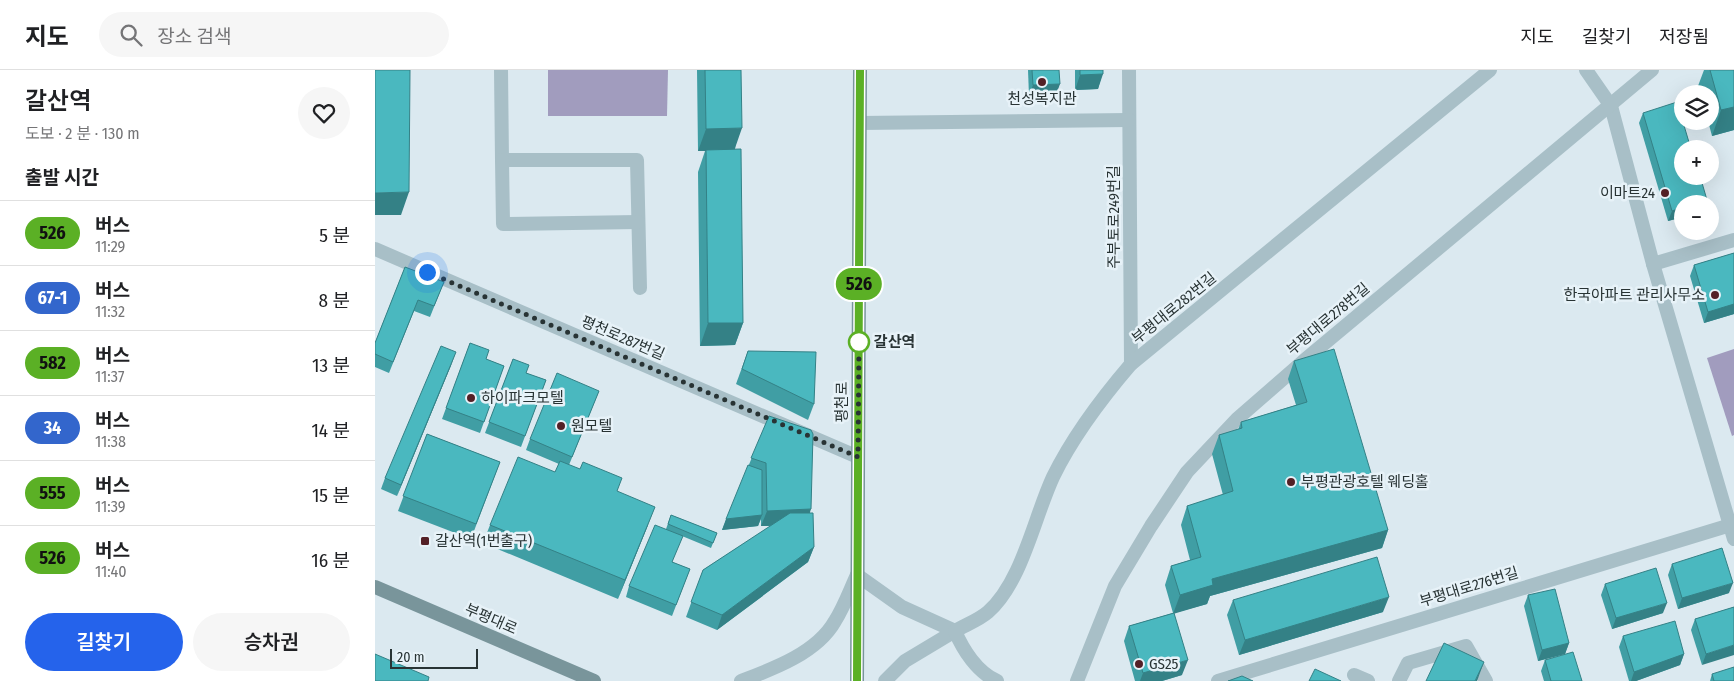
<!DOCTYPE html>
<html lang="ko">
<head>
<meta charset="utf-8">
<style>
	:root { --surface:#fff; --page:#f6f6f6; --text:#202124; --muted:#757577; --line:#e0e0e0; --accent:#2563eb }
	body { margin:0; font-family:"Fira Sans Condensed","Noto Sans KR",sans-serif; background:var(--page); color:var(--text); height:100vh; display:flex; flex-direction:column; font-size:19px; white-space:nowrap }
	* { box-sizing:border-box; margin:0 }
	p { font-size:16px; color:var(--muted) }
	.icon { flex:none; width:28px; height:28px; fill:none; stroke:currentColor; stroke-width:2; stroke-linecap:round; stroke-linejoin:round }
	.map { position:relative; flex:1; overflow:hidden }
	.side { display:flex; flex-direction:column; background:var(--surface); width:375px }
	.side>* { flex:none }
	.badge { padding:0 10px; border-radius:16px; font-size:18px; line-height:32px }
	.controls { position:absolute; left:1299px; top:15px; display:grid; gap:10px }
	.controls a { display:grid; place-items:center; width:45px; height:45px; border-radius:50%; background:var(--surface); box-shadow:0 5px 20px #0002; font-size:25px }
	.scale { position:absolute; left:15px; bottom:12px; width:88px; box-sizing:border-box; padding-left:5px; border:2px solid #283334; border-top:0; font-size:14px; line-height:18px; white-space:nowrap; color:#283334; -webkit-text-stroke:4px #e7f2f8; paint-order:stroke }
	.you { position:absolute; width:25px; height:25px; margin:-12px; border:4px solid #fff; border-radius:50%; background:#1a73e8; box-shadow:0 0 0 8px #1a73e833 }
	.map>.badge { position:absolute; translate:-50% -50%; box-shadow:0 0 0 2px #fff }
	h2 { padding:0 25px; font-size:19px; line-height:45px }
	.round { display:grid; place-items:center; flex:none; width:52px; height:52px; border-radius:26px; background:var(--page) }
	.head { display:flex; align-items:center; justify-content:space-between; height:85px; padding:0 25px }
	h1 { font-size:24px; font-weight:600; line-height:38px }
	.primary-button { display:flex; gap:10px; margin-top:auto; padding:10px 25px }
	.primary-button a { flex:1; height:58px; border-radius:30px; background:var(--accent); color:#fff; font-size:20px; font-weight:600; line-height:58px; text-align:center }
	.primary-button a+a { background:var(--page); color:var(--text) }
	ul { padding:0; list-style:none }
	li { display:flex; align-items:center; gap:15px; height:65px; padding:0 25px; border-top:1px solid var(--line) }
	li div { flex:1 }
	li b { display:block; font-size:19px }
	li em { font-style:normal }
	li .badge { min-width:55px; font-weight:700; text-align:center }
	header { display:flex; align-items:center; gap:30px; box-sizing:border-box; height:70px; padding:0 25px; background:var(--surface); border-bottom:1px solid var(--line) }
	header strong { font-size:24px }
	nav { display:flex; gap:28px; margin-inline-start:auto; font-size:18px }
	.search { width:350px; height:45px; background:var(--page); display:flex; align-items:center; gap:12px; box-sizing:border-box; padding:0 18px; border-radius:28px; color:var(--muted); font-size:19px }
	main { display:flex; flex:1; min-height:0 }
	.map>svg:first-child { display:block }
	.green { fill:#a19cbe }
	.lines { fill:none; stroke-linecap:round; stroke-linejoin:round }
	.service { stroke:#a8bfc7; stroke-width:14 }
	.minor { stroke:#a8bfc7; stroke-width:14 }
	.tertiary { stroke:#a8bfc7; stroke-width:14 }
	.secondary { stroke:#79959b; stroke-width:14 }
	.wall { fill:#409ea4 }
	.shaded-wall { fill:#348186 }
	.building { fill:#4ab8bf; stroke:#348186 }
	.line-casing { stroke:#fff; stroke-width:11 }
	.line { stroke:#5bb025; stroke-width:8 }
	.walk { stroke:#283334; stroke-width:5; stroke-dasharray:0 9 }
	.poi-dot { fill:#532026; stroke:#e7f2f8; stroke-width:2 }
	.stop-dot { fill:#fff; stroke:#5bb025; stroke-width:2.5 }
	.labels { text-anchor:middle; stroke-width:5; stroke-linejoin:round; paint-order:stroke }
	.poi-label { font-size:15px; fill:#283334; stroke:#e7f2f8; text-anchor:start }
	.street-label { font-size:15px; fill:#283334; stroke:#e7f2f8 }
	.stop-label { font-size:15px; font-weight:bold; fill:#283334; stroke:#e7f2f8; text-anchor:start }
</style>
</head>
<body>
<header>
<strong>지도</strong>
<div class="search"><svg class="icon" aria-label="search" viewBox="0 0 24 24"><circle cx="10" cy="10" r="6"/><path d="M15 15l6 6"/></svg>장소 검색</div>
<nav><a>지도</a><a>길찾기</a><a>저장됨</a></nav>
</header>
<main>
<section class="side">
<div class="head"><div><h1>갈산역</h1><p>도보 · 2 분 · 130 m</p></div><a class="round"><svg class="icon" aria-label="heart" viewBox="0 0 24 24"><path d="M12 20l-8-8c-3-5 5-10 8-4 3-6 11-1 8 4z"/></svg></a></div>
<h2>출발 시간</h2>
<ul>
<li><span class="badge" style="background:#5bb025;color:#111">526</span><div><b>버스</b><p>11:29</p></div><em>5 분</em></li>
<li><span class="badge" style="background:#36c;color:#fff">67-1</span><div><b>버스</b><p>11:32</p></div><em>8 분</em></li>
<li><span class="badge" style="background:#5bb025;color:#111">582</span><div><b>버스</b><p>11:37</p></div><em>13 분</em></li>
<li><span class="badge" style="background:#36c;color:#fff">34</span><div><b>버스</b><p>11:38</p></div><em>14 분</em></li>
<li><span class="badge" style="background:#5bb025;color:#111">555</span><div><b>버스</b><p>11:39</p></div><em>15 분</em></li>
<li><span class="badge" style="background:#5bb025;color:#111">526</span><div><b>버스</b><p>11:40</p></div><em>16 분</em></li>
</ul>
<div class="primary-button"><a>길찾기</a><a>승차권</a></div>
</section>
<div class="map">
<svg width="1359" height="611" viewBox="0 0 1359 611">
	<rect width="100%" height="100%" fill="#dbe9f0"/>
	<!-- green -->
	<g class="green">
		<path d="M173,0H293L292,46H173Z"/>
		<path d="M1359,279V365L1357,366L1332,288Z"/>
	</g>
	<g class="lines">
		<!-- service -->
		<g class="service">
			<path d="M754,0L756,294"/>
			<path d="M1211,0L1236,36L1278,194L1359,469"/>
			<path d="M485,53L754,50"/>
			<path d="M0,179L483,387"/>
			<path d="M482,505L527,537L580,561L530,591L510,611"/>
			<path d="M622,611C602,602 588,580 580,561C590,555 604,550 613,542C647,512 659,448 678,407C698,366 726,329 756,294L1115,0"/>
			<path d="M702,611L740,516L776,456L812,402L862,349L932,288L1277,0"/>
			<path d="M843,611L1359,454"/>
		</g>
		<!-- minor -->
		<g class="minor">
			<path d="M126,0L127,90H262L265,218"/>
			<path d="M127,90L128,154L263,152"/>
			<path d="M1278,194L1359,170"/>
			<path d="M979,605L993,611"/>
			<path d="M1024,611L1033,593L1091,576L1111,611"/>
		</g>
		<!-- tertiary -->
		<path class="tertiary" d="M366,611C398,599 442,583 460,551C469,537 475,520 482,505"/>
		<!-- secondary -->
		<g class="secondary">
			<path d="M0,517L219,611"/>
			<path d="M482,611L485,0"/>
		</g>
	</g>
	<!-- wall -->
	<g class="wall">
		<path d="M322,0H366L360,80L368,253L360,275L325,276L323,102L330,81H323Z"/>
		<path d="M653,0H684L681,25L654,26Z"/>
		<path d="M700,0H728L723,19L700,20Z"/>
		<path d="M1329,0H1359V60L1337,66L1333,51H1335V24H1325L1323,16Z"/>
		<path d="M1268,43L1308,134V147L1293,151L1264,53Z"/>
		<path d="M1359,183V244L1329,253L1315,206L1319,195Z"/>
		<path d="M30,197L69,212L55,247L39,241L14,303L0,297V273Z"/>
		<path d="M95,273L111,289L129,296L105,363L67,349Z"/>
		<path d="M373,281L439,334L433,350L361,314Z"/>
		<path d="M138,289L151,303L171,310L146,377L110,363Z"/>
		<path d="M919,291L1013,460L1007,478L835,526L832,534L799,543L807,605L787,611H760L749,571L754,556L798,543L790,515L796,496L815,490L806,455L812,436L848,425L837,384L844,365L863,360L866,352L921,335L913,309Z"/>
		<path d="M77,293L22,426L6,419L10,408Z"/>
		<path d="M224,321L194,395L242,422L273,455L243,529L108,473L115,455L180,402L184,394L151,380L155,369Z"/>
		<path d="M394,346L435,443L439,477L433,492L342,560L311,547L328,500L396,456H386V449L383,456L347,460Z"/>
		<path d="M52,364L125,392L96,469L23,441Z"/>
		<path d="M296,445L342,463L336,478L307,466L297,492L315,499L297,546L251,527L254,516L291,459Z"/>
		<path d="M1297,494L1354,523L1303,539L1293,505Z"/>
		<path d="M1230,514L1288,543L1237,559L1226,525Z"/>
		<path d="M1153,525L1194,573L1190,584L1163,591L1149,536Z"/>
		<path d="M858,530L1008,542L864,585L852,545Z"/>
		<path d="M1359,537L1327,595L1316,560L1320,549Z"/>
		<path d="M1248,566L1309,584L1305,595L1261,611H1254L1244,577Z"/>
		<path d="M1170,590L1207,611H1169L1166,601Z"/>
		<path d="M1337,604L1359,611H1335Z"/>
	</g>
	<!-- shaded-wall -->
	<g class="shaded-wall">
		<path d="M728,4L723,19L700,20L705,5Z"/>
		<path d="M685,14L681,25L654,26L658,15Z"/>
		<path d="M1359,37V60L1337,66L1346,40Z"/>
		<path d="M367,58L359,81H323L331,59Z"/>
		<path d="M34,122L26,145H0V123Z"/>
		<path d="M1332,130L1331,134H1319Z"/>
		<path d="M1308,137V147L1293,151L1297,141Z"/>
		<path d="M1359,234V244L1329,253L1333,242Z"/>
		<path d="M333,253H368L360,275L325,276Z"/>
		<path d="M81,282L77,293L22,426L26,415Z"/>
		<path d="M280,437L273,455L243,529L250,510Z"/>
		<path d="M436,439L431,455L386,456L392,441Z"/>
		<path d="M387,445L383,456L347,460L351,449Z"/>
		<path d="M1013,460L1007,478L835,526L832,534L798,544L805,525L837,509Z"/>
		<path d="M439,477L433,492L342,560L347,545Z"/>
		<path d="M1358,513L1354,523L1303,539L1307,528Z"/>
		<path d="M1014,527L1008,542L864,585L870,570Z"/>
		<path d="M1292,533L1288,543L1237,559L1241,548Z"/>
		<path d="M1194,573L1190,584L1163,591L1167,580Z"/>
		<path d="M1359,575V585L1327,595L1331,584Z"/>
		<path d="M1309,584L1305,595L1261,611H1256L1259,602Z"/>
		<path d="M813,590L807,605L787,611H765L768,603Z"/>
		<path d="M1109,592L1102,611H1100Z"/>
	</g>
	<!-- building -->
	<g class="building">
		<path d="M0,0H35L34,122L0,123Z"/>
		<path d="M330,0H366L367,58L331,59Z"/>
		<path d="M657,0H684L685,14L658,15Z"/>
		<path d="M705,0H728V4L705,5Z"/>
		<path d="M1335,0H1359V37L1346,40Z"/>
		<path d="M1302,32L1316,79H1308V106H1325L1332,130L1319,134H1308V137L1297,141L1268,43Z"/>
		<path d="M366,79L368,253H333L331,80Z"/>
		<path d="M1359,183V234L1333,242L1319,195Z"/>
		<path d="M30,197L69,212L59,236L43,230L18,292L0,284V273Z"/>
		<path d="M95,273L114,280L111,289L129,296L109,352L71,338Z"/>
		<path d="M66,276L81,282L26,415L10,408Z"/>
		<path d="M959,279L1013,460L837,509L838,515L805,525L796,496L826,487L812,436L858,421L844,365L867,358L866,352L932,332L919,291Z"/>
		<path d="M373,281L441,282L439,334L367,299Z"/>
		<path d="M138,289L154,295L151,303L171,310L150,366L114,352Z"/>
		<path d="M182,303L224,321L197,387L155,369Z"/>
		<path d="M394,346L436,360L438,364L436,439L392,441L391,393L376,388Z"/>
		<path d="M52,364L125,392L101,454L28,426Z"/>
		<path d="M143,387L180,402L185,391L205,399L208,392L247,408L242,421L280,437L250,510L115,455Z"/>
		<path d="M373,395L387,400V445L351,449Z"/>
		<path d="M415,443H438L439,477L347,545L316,532L328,500Z"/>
		<path d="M296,445L342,463L338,473L293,454Z"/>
		<path d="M280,455L308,466L297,492L315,499L301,535L254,516Z"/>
		<path d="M1347,478L1358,513L1307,528L1297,494Z"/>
		<path d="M1002,487L1014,527L870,570L858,530Z"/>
		<path d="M1281,498L1292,533L1241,548L1230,514Z"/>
		<path d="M1180,519L1194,573L1167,580L1153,525Z"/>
		<path d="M1359,537V575L1331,584L1320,549Z"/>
		<path d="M799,543L813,590L768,603L754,556Z"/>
		<path d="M1300,551L1309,584L1259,602L1248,566Z"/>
		<path d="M1069,573L1109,592L1100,611H1051Z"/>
		<path d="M1198,582L1207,611H1176L1170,590Z"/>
		<path d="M0,584L54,607L53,611H0Z"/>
		<path d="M1359,597V611H1339L1337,604Z"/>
		<path d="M940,599L966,611H934Z"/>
		<path d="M867,606L878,611H853Z"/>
	</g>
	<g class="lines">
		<defs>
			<path id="line" d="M482,611L485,0"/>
		</defs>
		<!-- line casing -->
		<use href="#line" class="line-casing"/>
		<!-- line -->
		<use href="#line" class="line"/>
		<!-- walk -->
		<path class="walk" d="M52,202L483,387L484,272"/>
	</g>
	<!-- markers -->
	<g class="poi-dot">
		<circle cx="667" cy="12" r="5"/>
		<circle cx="1290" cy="123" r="5"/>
		<circle cx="1340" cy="225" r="5"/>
		<circle cx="96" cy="328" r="5"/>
		<circle cx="186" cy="356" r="5"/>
		<circle cx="916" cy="412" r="5"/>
		<rect x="45" y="466" width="10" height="10" rx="2.5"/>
		<circle cx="764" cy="594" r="5"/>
	</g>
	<circle class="stop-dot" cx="484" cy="272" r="10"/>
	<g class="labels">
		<!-- poi labels -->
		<g class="poi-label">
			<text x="667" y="34" text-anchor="middle">천성복지관</text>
			<text x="1280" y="128" text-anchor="end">이마트24</text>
			<text x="1330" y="230" text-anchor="end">한국아파트 관리사무소</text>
			<text x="106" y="333">하이파크모텔</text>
			<text x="196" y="361">원모텔</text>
			<text x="926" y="417">부평관광호텔 웨딩홀</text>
			<text x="60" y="476">갈산역(1번출구)</text>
			<text x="774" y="599">GS25</text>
		</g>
		<!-- street labels -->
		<g class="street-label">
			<text transform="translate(739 147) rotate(-90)" y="5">주부토로249번길</text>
			<text transform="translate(799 238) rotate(-39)" y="5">부평대로282번길</text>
			<text transform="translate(953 249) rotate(-40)" y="5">부평대로278번길</text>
			<text transform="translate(248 268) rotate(23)" y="5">평천로287번길</text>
			<text transform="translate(467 332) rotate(-90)" y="5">평천로</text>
			<text transform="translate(1094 517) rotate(-17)" y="5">부평대로276번길</text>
			<text transform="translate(116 549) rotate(23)" y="5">부평대로</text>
		</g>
		<!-- stop labels -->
		<g class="stop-label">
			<text x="499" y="277">갈산역</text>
		</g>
	</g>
</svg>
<div class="controls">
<a><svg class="icon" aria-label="layers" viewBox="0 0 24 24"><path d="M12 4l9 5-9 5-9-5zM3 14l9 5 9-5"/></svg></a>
<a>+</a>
<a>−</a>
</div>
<div class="scale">20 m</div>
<div class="you" style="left:52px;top:202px"></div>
<b class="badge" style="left:484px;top:214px;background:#5bb025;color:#111">526</b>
</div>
</main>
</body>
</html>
